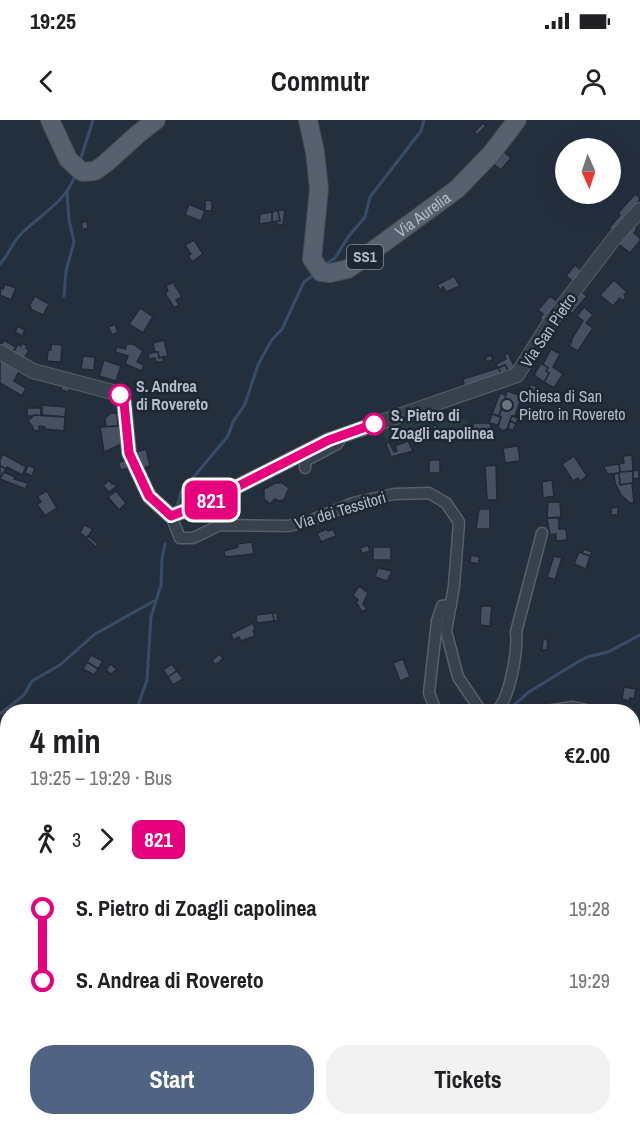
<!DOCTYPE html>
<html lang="en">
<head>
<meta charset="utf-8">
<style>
	:root { --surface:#fff; --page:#f2f2f2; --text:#202124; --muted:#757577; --accent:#506383 }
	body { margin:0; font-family:"Archivo Narrow",sans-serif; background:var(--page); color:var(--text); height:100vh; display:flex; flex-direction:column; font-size:22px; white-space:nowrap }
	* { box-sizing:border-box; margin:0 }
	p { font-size:20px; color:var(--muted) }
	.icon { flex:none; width:33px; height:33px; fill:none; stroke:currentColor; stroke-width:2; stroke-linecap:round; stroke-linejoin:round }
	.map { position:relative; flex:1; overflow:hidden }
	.drawer { position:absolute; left:0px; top:584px; width:640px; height:422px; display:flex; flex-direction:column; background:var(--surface); border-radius:24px 24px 0 0; box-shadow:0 6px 24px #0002 }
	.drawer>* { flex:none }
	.badge { padding:0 12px; border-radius:9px; font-size:21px; line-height:39px }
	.needle { width:39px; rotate:177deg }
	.controls { position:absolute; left:555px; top:18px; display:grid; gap:12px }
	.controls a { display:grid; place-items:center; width:66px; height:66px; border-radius:50%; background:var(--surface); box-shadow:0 6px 24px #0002; font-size:30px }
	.map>.badge { position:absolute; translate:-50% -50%; box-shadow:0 0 0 3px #fff }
	.legs { display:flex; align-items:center; gap:9px; height:66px; padding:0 30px; font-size:20px }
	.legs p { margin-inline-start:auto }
	.overview { display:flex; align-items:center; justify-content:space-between; height:102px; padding:0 30px }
	h1 { font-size:33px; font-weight:700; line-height:45px }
	.primary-button { display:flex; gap:12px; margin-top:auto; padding:12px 30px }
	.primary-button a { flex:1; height:69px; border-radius:24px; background:var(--accent); color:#fff; font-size:24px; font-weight:700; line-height:69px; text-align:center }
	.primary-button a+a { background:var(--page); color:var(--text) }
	ul { padding:0 30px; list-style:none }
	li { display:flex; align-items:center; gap:21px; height:72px; font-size:22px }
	li i { display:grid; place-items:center; width:9px; height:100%; margin:0 8px; background:currentColor }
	li i::after { content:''; width:15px; height:15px; margin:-8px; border:4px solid; border-radius:50%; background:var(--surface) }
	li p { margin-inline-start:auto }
	li:first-child i { background:linear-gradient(#0000 50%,currentColor 0) }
	li:last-child i { background:linear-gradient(currentColor 50%,#0000 0) }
	.status { display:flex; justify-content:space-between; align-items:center; height:42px; padding:0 30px; background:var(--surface); direction:ltr }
	.status svg { height:16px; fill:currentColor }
	header { display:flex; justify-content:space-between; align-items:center; height:78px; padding:0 30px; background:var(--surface); font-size:27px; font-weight:700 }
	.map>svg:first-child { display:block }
	.green { fill:#263c3f }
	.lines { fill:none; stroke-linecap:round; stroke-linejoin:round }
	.stream { stroke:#394c67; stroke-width:3 }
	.building { fill:#455162; stroke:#1f2835; stroke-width:1.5 }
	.motorway-tunnel { stroke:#3a4453; stroke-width:20; stroke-dasharray:20 10; stroke-linecap:butt }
	.minor-casing { stroke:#565f6c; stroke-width:13 }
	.tertiary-casing { stroke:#565f6c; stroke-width:16 }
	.primary-casing { stroke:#414a57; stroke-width:20 }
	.minor { stroke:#38414e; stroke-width:10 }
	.tertiary { stroke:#38414e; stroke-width:14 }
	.primary { stroke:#56606e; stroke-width:18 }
	.line-1-casing { stroke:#fff; stroke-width:14 }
	.line-1 { stroke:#e6007e; stroke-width:9 }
	.stop-1-dot { fill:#fff; stroke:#e6007e; stroke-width:3 }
	.worship-dot { fill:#6b7280; stroke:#1d2633; stroke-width:2 }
	.labels { text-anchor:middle; stroke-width:5; stroke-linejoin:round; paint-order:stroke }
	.shield { fill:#1d2633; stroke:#878f9c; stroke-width:1.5 }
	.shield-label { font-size:15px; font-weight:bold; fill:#b4bcc9 }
	.street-label { font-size:16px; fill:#b4bcc9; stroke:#1d2633 }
	.stop-label { font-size:16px; font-weight:bold; fill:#b4bcc9; stroke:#1d2633; text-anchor:start }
	.poi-label { font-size:16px; fill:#b4bcc9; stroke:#1d2633; text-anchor:start }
</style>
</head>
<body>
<div class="status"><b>19:25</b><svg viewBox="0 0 49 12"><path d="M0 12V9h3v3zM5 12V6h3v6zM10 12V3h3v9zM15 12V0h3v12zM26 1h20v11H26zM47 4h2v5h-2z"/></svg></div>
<header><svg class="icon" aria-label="back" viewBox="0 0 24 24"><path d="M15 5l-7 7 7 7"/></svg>Commutr<svg class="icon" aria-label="person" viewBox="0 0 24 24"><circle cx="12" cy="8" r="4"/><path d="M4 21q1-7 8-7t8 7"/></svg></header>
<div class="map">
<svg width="640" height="1004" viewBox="0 0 640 1004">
	<rect width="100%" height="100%" fill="#242f3e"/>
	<!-- green -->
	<g class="green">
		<path d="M430,286L438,306L439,298L468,299V313H439L438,308L387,322L378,303Z"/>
		<path d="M0,950L7,953L8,998H164L158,1004H0Z"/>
		<path d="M172,998H228L227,1004H183Z"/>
		<path d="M357,998H482L488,1004H351Z"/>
		<path d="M502,998H619V1004H493Z"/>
	</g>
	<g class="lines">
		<!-- stream -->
		<g class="stream">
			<path d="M80,41L93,0"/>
			<path d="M0,144C9,135 12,122 22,113C40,95 64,83 74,58"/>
			<path d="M326,144L335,138L348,117L365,97L370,77L421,11L424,0"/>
			<path d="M64,176L66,151L74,122L69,100L67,72"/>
			<path d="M177,387L181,372L228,316L233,302L245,284L258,245L271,221L282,209L304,162L312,156"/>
			<path d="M136,591L147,560L151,497L161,465L162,439L165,424"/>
			<path d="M507,591L529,572L576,543L587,537L608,532L640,515"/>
			<path d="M0,594L24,575L32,561L60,545L95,514L154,481"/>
			<path d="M633,852L640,834"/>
			<path d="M269,1004L273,998"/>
			<path d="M478,1004L485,998"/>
			<path d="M603,1004L604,998"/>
		</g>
	</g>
	<!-- building -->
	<g class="building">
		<path d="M483,3L486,6L477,15L474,12Z"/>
		<path d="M503,31L511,38L501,50L493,44Z"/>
		<path d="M635,74L640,78L637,84L640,87L615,114L609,108L620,95L618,93Z"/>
		<path d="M205,80L212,81V91H205Z"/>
		<path d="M189,84L205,91L201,101L185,95Z"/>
		<path d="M278,90L280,101L272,102V92Z"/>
		<path d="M278,90H285L283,105L276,104L277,101H280Z"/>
		<path d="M272,92V102L259,104L260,94Z"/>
		<path d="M87,101L88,108L83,110L81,103Z"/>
		<path d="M631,104L637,109L634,113L640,118V121L630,133L616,122Z"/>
		<path d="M194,120L203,134L192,142L188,136L191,134L185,125Z"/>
		<path d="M575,145L584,153L575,163L566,156Z"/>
		<path d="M454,156L460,166L446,172L443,167L440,170L437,165Z"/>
		<path d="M614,160L627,172L624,175L626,177L623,181L620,178L613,186L600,175Z"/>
		<path d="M173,162L182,177L176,180L179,185L174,188L165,173L168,171L166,166Z"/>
		<path d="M5,164L16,168L11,180L0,175L1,168L3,169Z"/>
		<path d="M578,169L587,176L572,194L564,187Z"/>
		<path d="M35,176L49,184L43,195L30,189L31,187L29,186Z"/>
		<path d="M550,176L559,183L543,202L540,197L543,194L538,190Z"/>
		<path d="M584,187L593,195L586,203L593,208L578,231L569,226L572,221L571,220L583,201L577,196Z"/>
		<path d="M140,188L153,197L143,213L129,204Z"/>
		<path d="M115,204L118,212L112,215L108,207Z"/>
		<path d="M18,206L25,210L22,216L15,212Z"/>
		<path d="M4,220L16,227L11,235L0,228Z"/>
		<path d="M164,220L168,236L159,238L158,232L155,233L153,223Z"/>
		<path d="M22,223L27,226L26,228L29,230L24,239L13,233L18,224L21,226Z"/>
		<path d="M51,224L62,225L61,241L59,242L47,241L48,230H51Z"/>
		<path d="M127,224H133L143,231L137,242L144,245L141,251L125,244L128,236L115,232L117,227L125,229Z"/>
		<path d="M551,229L560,234L553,247L563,254L554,268L544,262L549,253L546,251L548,248L543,244Z"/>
		<path d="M155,232H158L159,238L163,237V242H156L155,238L149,239L148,234Z"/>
		<path d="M508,233L516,250L501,254L508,250L505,245L498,248L496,244L506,239L504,235Z"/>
		<path d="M491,235L493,240L487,242L485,238Z"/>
		<path d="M0,236L21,248L14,261L26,268L22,276L0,263Z"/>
		<path d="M83,236L95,237L94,250L81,249Z"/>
		<path d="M104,240L121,246L116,261L99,256Z"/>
		<path d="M541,243L548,248L546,251L549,253L544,262L534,255Z"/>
		<path d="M505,245L508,250L501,254L498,248Z"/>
		<path d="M498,248L503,257L465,269L463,259Z"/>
		<path d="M62,263L70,264L69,272L61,270Z"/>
		<path d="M531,264L539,268L532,281L533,283L524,279Z"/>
		<path d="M507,271L522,276L515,296H512L507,309L503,311L498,307L501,297L499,296Z"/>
		<path d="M500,273L506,275L499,296L492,294Z"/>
		<path d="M42,285L66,287L65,297L42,295Z"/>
		<rect x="27" y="288" width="14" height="8"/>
		<path d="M111,293H117L118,306L106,307L105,298Z"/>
		<path d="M492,294L501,297L498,305L489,303Z"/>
		<path d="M34,295L65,297L64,311L44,309L45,307L39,306V311L33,310V307L28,301Z"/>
		<path d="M512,296L518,298L516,304L510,301Z"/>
		<path d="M510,301L516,304L513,310L508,309Z"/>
		<path d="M473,303H489L491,305V316H473Z"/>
		<path d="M433,305H436L439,313H433Z"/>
		<path d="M120,306L122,324L104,332L100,307Z"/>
		<path d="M423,311L431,312V317H423Z"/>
		<path d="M408,321L413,331L391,337L386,324L389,322L394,332L397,331L395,326Z"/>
		<path d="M518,326L520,341L505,343L503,328Z"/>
		<path d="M146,329L150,346L140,349L136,332Z"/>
		<path d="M3,334L26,347L22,355L7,347L6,349L0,346V339Z"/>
		<path d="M632,335L633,351L620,352L619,344L624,343L623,336Z"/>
		<path d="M574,336L587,356L580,361L578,358L573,361L562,344Z"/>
		<path d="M125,340L128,348L121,350L118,343Z"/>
		<rect x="429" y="340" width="11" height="13"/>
		<path d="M619,344L620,352L633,351V363L620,365L619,353L608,354L604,348L605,346Z"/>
		<path d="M28,345L35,348L32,356L25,353Z"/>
		<path d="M496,345L497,380H487L485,346Z"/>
		<path d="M0,346L6,349L0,358Z"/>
		<path d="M639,350V358L633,359V351Z"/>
		<path d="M4,352L15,357L14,359L28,363L25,369L0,359Z"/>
		<path d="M619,353L620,365L632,363L634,383H630L621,375L615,363L614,354Z"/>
		<path d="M109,360L112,364L114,363L116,367L109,372L103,366Z"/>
		<path d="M552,360L554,376L543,378L542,362Z"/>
		<path d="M275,363H282L289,368L284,380L279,381L275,379L270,384L264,379V369Z"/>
		<path d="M47,371L57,388L45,396L37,384L41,382L38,377L39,375Z"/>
		<path d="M116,371L126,383L119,390L108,377Z"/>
		<path d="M190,378L192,386L181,389V380Z"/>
		<path d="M548,382H560L561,397L547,398Z"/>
		<path d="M618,387V395H611V388Z"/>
		<path d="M479,389H490V409H476Z"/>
		<path d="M547,398H559V409H566L567,420L556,421V414L550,415Z"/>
		<path d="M84,405L93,409L87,418L80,413Z"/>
		<path d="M327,409L328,411L333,409L336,416L321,422L317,413Z"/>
		<path d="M88,416L98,424L96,427L87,419Z"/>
		<path d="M252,422L254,434L225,437L224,431L238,427L237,424Z"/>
		<path d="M368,425L370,431L362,434L360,428Z"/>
		<rect x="373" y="427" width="18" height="13"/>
		<path d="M584,429L592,432L590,436L582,433Z"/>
		<path d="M579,432L590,436L586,449L574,444Z"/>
		<path d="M471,435L480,437L478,444L470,442Z"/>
		<path d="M554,436L562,438L555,460L547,457Z"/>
		<path d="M378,448L392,451L387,461L375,457Z"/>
		<path d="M359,466L368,473L363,484L367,489L362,492L356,482L358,480L353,475Z"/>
		<path d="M481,486H492L490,506L480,505Z"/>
		<path d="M273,493L274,501L257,503L256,495Z"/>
		<path d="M273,493H277L278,501H274Z"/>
		<path d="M253,503L255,509L253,511L255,516L241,521L239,517L233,520L231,514Z"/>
		<path d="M543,519L548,520L547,530H542Z"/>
		<path d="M220,534L223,539L215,545L212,540Z"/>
		<path d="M91,535L103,541L98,549L87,542Z"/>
		<path d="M403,539L410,557L400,561L393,543Z"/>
		<path d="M87,542L98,549L94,555L83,549Z"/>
		<path d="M110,544L117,549L111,554L106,550Z"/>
		<path d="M172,544L177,551L168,557L163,550Z"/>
		<path d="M177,551L183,559L173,565L168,557Z"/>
		<path d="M624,567L636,569L634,579L630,578L629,581L622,579Z"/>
		<path d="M633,667L639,675L633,679Z"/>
	</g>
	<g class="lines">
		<!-- motorway-tunnel -->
		<g class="motorway-tunnel">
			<path d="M0,880L8,885"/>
			<path d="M0,927L8,932"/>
			<path d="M112,998L123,1004"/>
			<path d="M186,998L197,1004"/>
		</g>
		<defs>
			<g id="minor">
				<path d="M305,348V341L337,324L343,315"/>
				<path d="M171,396L180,418H193L220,405L288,406L310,401L353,383L394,374L429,373L446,383L459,402L454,466L446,511L458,557L481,591"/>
				<path d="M436,591L429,573L437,501L442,486L451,485"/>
				<path d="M496,591C510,580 518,529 516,512L542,413"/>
				<path d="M546,591L573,587L591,591"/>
				<path d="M633,613L640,623"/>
				<path d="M633,877L640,871"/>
			</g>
			<path id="tertiary" d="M0,232L33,251L120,274L124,282L129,333L149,376L171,396L207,382L329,320L517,255L551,201L613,120L640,90"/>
			<g id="primary">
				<path d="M50,0L68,39L82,52L95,51L106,43L138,14L156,0"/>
				<path id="s1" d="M308,0L315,32L319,69L312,139L321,152L330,153L348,149L457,69L491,34L517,0"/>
			</g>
		</defs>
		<!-- minor casing -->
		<use href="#minor" class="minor-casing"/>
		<!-- tertiary casing -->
		<use href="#tertiary" class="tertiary-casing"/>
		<!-- primary casing -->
		<use href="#primary" class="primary-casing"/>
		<!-- minor -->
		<use href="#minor" class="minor"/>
		<!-- tertiary -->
		<use href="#tertiary" class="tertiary"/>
		<!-- primary -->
		<use href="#primary" class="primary"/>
	</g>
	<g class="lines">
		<defs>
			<path id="line-1" d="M120,275L124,282L129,333L149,376L171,396L207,382L329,320L374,304"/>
		</defs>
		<!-- line-1 casing -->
		<use href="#line-1" class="line-1-casing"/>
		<!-- line-1 -->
		<use href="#line-1" class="line-1"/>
	</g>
	<!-- markers -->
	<g class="stop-1-dot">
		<circle cx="120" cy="275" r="10"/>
		<circle cx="374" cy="304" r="10"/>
	</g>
	<circle class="worship-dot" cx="507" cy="285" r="6"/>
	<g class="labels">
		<!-- shield labels -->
		<rect class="shield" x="347" y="125" width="36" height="24" rx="4.5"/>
		<g class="shield-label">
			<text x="365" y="142">SS1</text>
		</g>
		<!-- street labels -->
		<g class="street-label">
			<text dy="6" stroke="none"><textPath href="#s1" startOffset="276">Via Aurelia</textPath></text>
			<text transform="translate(548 210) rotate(-56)" y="6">Via San Pietro</text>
			<text transform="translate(340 390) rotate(-17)" y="6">Via dei Tessitori</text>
		</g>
		<!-- stop labels -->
		<g class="stop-label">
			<text x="136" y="272">S. Andrea<tspan x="136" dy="18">di Rovereto</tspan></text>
			<text x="391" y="301">S. Pietro di<tspan x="391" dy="18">Zoagli capolinea</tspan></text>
		</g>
		<!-- poi labels -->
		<g class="poi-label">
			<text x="519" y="282">Chiesa di San<tspan x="519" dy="18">Pietro in Rovereto</tspan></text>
		</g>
	</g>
</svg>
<div class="controls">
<a><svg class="needle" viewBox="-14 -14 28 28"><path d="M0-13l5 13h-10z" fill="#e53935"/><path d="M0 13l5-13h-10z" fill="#757577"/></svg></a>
</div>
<b class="badge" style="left:211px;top:380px;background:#e6007e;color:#fff">821</b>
<section class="drawer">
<div class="overview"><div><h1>4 min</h1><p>19:25 – 19:29 · Bus</p></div><b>€2.00</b></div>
<div class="legs"><svg class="icon" aria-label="walk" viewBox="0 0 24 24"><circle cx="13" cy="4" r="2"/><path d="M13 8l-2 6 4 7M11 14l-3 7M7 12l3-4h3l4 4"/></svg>3<svg class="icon" aria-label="forward" viewBox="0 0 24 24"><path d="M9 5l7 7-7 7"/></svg><b class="badge" style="background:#e6007e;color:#fff">821</b></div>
<ul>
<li><i style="color:#e6007e"></i><b>S. Pietro di Zoagli capolinea</b><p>19:28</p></li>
<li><i style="color:#e6007e"></i><b>S. Andrea di Rovereto</b><p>19:29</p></li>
</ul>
<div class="primary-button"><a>Start</a><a>Tickets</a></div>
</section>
</div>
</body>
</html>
